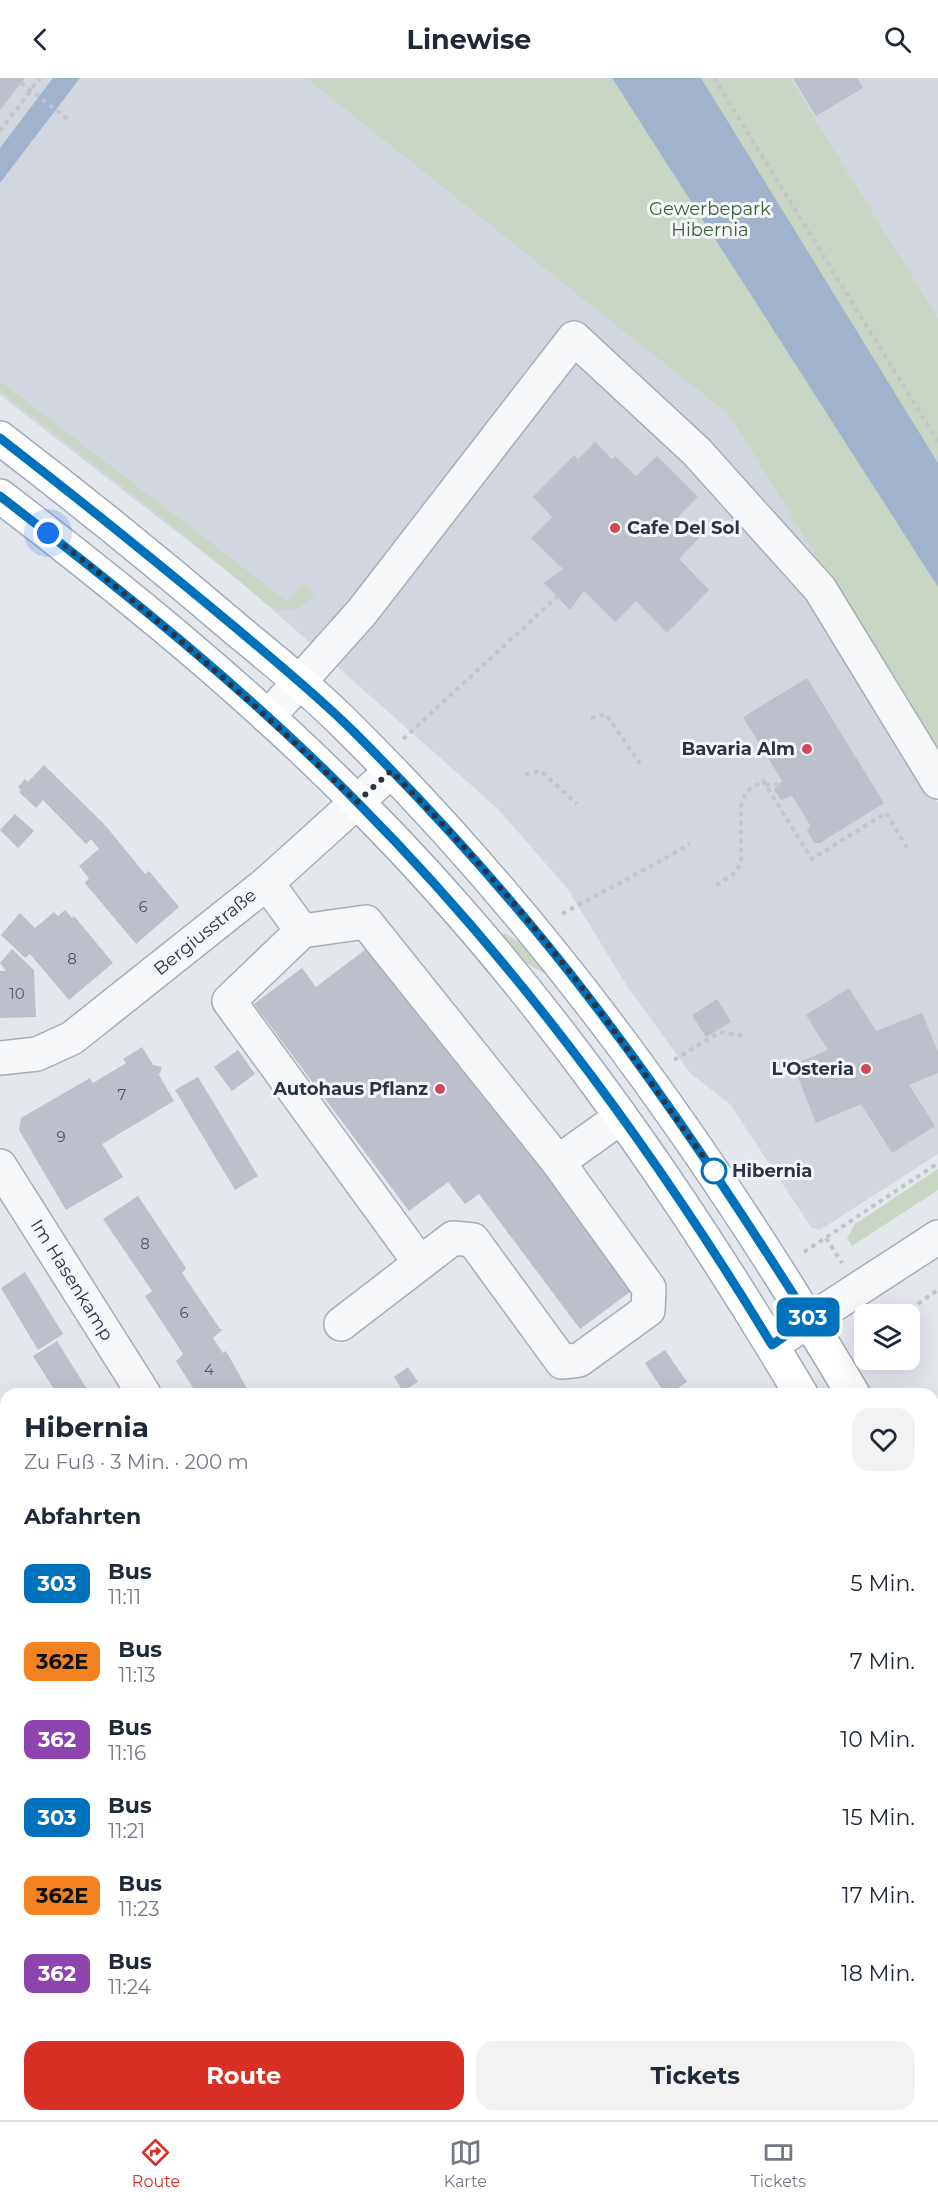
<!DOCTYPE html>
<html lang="de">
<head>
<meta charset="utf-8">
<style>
	:root { --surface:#fff; --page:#f2f2f3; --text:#1f2937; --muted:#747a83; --line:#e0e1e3; --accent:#d93025 }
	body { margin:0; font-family:Montserrat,sans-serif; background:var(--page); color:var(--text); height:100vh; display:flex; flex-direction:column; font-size:22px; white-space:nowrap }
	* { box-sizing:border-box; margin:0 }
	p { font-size:20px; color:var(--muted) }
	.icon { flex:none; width:33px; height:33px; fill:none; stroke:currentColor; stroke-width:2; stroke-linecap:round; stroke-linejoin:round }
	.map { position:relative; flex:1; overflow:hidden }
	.side { position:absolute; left:0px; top:1310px; width:939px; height:734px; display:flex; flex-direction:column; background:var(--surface); border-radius:18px 18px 0 0; box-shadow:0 6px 24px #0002 }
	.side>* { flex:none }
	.badge { padding:0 12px; border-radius:9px; font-size:21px; line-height:39px }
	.fabs { position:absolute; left:854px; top:1226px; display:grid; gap:12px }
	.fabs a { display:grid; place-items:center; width:66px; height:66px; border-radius:12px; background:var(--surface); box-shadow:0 6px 24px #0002; font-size:30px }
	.you { position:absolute; width:30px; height:30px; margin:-15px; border:4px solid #fff; border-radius:50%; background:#1a73e8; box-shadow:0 0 0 9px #1a73e833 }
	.map>.badge { position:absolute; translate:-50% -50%; box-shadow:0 0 0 3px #fff }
	h2 { padding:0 24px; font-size:22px; line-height:54px }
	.round { display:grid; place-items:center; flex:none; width:63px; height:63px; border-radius:18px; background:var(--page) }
	.overview { display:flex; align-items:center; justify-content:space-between; height:102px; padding:0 24px }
	h1 { font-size:28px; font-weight:700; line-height:45px }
	.action { display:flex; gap:12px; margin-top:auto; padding:12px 24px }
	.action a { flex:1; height:69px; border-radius:18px; background:var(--accent); color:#fff; font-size:24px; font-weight:700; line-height:69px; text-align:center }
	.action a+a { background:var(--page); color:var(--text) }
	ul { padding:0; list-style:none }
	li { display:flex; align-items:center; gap:18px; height:78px; padding:0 24px }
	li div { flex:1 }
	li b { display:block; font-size:22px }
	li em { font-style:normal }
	li .badge { min-width:66px; font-weight:700; text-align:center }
	header { display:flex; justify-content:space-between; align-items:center; height:78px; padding:0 24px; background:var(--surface); font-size:27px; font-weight:700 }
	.tabs { display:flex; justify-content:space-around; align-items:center; height:84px; border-top:2px solid var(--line); background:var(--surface); font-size:16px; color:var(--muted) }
	.tabs a { display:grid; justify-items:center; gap:3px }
	.tabs .on { color:var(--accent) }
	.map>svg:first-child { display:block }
	.built { fill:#d2d6de }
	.green { fill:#c9d6c5 }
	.water { fill:#9fb4cc }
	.building { fill:#bbc0ca }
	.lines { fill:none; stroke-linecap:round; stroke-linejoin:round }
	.minor-casing { stroke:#a9aeb7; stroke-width:36 }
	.major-casing { stroke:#a3abb8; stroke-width:36 }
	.path { stroke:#c2c5cb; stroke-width:4; stroke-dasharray:4.5 4.5; stroke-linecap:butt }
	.minor { stroke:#f7f8fa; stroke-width:33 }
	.major { stroke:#fff; stroke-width:33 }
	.line-casing { stroke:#fff; stroke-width:14 }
	.line { stroke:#0072bc; stroke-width:9 }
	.walk { stroke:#2b3445; stroke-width:6; stroke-dasharray:0 10.8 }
	.poi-dot { fill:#d1495b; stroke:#f4f6f9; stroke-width:2 }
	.stop-dot { fill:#fff; stroke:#0072bc; stroke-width:3 }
	.labels { text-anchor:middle; stroke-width:6; stroke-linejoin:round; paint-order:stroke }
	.number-label { font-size:15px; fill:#4f5766 }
	.park-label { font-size:18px; fill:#3f6138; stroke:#f4f6f9 }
	.poi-label { font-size:18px; font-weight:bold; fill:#2b3445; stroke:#f4f6f9; text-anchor:end }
	.street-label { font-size:18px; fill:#2b3445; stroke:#f4f6f9 }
	.stop-label { font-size:18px; font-weight:bold; fill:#2b3445; stroke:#f4f6f9; text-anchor:start }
</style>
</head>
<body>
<header><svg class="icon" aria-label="back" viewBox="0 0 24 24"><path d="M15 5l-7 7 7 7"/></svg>Linewise<svg class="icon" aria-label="search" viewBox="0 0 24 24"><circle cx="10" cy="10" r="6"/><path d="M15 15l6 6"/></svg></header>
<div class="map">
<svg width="938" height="2042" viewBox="0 0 938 2042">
	<rect width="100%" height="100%" fill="#e4e7ec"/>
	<!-- built -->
	<g class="built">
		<path d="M0,0H308L730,338L827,493L809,518L938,725V1076L820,1152L811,1149L730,1026L690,995L627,908L567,810L497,730L240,503L0,317Z"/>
		<path d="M790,0H938V240L817,44Z"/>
		<path d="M6,2003V2037H585L577,2042H0V2006Z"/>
	</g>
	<!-- green -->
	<g class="green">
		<path d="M306,0H790L938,240V675L730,338Z"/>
		<path d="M0,303L288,524L303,505L315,516C300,532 288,538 268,527L166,442L0,313Z"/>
		<path d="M504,855L527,868L546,892L544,895L522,883L503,858Z"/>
		<path d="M938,1091V1112L852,1168L847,1160L855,1146Z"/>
		<path d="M6,1583V1679L0,1682V1587Z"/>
	</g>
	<!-- water -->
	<g class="water">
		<path d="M53,0H80L0,105V70Z"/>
		<path d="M612,0H701L938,385V509Z"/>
	</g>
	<!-- building -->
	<g class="building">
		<path d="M0,0H25L0,32Z"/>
		<path d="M793,0H857L863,10L816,38Z"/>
		<path d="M595,364L612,381L615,378L636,398L657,378L698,419L678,439L699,460L679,481L709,512L667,555L636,523L615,544L584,513L570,532L544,505L563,491L531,460L552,439L533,419L574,377L578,381Z"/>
		<path d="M807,600L884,725L820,765H814L807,753L810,747L792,718L781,722L774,712L782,703L743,639Z"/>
		<path d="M44,687L105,747L145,796L149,793L179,829L136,866L85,805L89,800L79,788L99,771L91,761L86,766L43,722L36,730L19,714L21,712L18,709L25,701L28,704Z"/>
		<path d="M15,736L34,753L18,770L0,752Z"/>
		<path d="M65,832L72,840L74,838L113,885L69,922L30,876L25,880L1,857L20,835L35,850L54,834L58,838Z"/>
		<path d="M374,865L634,1211L580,1251L479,1116L465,1126L448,1104L409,1133L254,926L302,890L316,909Z"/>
		<path d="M12,871L34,892L36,939L0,940V893H6L0,885Z"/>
		<path d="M849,910L876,953L922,935L938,974V995L909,1007L935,1048L892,1075L861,1026L816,1045L793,987L828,972L806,937Z"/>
		<path d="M717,921L731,944L706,959L692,937Z"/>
		<path d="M142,969L153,987L162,989L159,997L174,1023L102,1066L123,1099L66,1132L19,1052L21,1040L90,1000L93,1005L126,985L123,981Z"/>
		<path d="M238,972L255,996L232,1013L214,989Z"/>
		<path d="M198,999L258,1098L235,1112L175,1012Z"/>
		<path d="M138,1118L186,1190L182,1195L220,1251H223L213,1260L223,1275L226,1273L250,1316H197L176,1283L183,1276L145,1218L152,1213L103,1141Z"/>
		<path d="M25,1194L63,1256L38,1272L1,1210Z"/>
		<path d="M57,1263L90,1316H57L33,1278Z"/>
		<path d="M665,1272L687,1304L669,1316H665L645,1285Z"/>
		<path d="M408,1289L418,1304L403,1313L394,1299Z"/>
		<path d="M0,1393L6,1402V1493L0,1484Z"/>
		<path d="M933,1647L938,1656V1740L933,1743Z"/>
		<path d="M6,1757V1821L0,1825V1761Z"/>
		<path d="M200,2037H347L349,2042H202Z"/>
		<path d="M734,2037H768L771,2042H724Z"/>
	</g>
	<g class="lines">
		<defs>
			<g id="minor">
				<path d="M268,639L362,534L574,260L697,374L820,511L938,704"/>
				<path d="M267,805L302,853L229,923L420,1185"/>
				<path d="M302,853L366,844L558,1084"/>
				<path d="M0,980L37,976L72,960L267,805L391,693"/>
				<path d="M0,1088L144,1316"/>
				<path d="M341,1246L453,1160L473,1162L562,1284L579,1282L648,1232L649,1210L558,1084L621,1039"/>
				<path d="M772,1267L938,1159"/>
				<path d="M0,1545L6,1541"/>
				<path d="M0,1711L6,1707"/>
				<path d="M835,2037L838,2042"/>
				<path d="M935,2042L938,2041"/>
			</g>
			<g id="major">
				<path d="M0,360C81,422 160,486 237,552C277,585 318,618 354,655C552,852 711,1076 853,1316"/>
				<path d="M0,418C124,513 246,612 356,723C531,897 675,1104 801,1316"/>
				<path d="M933,1457L938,1466"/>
				<path d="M933,1556L938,1565"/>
			</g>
		</defs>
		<!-- minor casing -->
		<use href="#minor" class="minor-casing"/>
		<!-- major casing -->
		<use href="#major" class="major-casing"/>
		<!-- path -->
		<g class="path">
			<path d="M714,0L938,364"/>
			<path d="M21,5L69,42"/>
			<path d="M0,53L40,0"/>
			<path d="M591,640L606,636L640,686"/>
			<path d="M403,661L557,519"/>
			<path d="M525,696L541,693L577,726"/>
			<path d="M766,708L772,705L778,707"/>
			<path d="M716,807L735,795L741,785V728L746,714L763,703L812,781L886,735L909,773"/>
			<path d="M562,836C605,812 648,791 690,766"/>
			<path d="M674,982L720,954L744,958"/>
			<path d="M826,1160L842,1185"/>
			<path d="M804,1174L938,1085"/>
			<path d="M903,1236L938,1212"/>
			<path d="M933,1364L938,1361"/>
		</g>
		<!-- minor -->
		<use href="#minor" class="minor"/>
		<!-- major -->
		<use href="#major" class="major"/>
	</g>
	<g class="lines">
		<defs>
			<path id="line" d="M0,360C80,422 158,485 236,550C276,584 317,617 354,654C438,738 518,827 590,921C669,1024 740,1132 809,1241L772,1267C654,1072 517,885 357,724C247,612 124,514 0,418"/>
		</defs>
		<!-- line casing -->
		<use href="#line" class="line-casing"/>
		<!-- line -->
		<use href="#line" class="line"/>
		<!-- walk -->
		<path class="walk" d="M48,455C157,539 259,629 357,724L391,693C463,765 531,842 592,923C634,979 674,1039 714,1093"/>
	</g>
	<!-- markers -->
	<g class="poi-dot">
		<circle cx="615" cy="450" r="6"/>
		<circle cx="807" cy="671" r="6"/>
		<circle cx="866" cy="991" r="6"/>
		<circle cx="440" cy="1011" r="6"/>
	</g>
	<circle class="stop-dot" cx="714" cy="1093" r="12"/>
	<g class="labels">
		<!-- number labels -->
		<g class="number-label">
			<text x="143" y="834">6</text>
			<text x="72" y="886">8</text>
			<text x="17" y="921">10</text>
			<text x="122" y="1022">7</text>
			<text x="61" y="1064">9</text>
			<text x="145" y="1171">8</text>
			<text x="184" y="1240">6</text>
			<text x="209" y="1297">4</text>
		</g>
		<!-- park labels -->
		<g class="park-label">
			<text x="710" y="137">Gewerbepark<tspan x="710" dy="21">Hibernia</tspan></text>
		</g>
		<!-- poi labels -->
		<g class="poi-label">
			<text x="627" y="456" text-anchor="start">Cafe Del Sol</text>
			<text x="795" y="677">Bavaria Alm</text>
			<text x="854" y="997">L'Osteria</text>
			<text x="428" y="1017">Autohaus Pflanz</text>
		</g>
		<!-- street labels -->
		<g class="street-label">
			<text transform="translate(205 854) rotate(-39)" y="6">Bergiusstraße</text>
			<text transform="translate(72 1202) rotate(58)" y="6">Im Hasenkamp</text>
		</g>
		<!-- stop labels -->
		<g class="stop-label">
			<text x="732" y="1099">Hibernia</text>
		</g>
	</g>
</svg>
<div class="fabs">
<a><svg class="icon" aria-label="layers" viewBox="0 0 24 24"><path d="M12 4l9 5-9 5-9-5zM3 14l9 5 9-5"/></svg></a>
</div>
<div class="you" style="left:48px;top:455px"></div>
<b class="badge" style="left:808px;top:1239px;background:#0072bc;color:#fff">303</b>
<section class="side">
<div class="overview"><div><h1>Hibernia</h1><p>Zu Fuß · 3 Min. · 200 m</p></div><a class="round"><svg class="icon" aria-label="heart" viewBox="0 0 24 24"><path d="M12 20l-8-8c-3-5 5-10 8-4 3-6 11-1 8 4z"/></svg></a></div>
<h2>Abfahrten</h2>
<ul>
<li><span class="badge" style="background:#0072bc;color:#fff">303</span><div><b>Bus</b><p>11:11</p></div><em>5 Min.</em></li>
<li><span class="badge" style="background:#f58220;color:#111">362E</span><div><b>Bus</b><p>11:13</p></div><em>7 Min.</em></li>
<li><span class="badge" style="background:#8e44ad;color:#fff">362</span><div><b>Bus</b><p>11:16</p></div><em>10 Min.</em></li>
<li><span class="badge" style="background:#0072bc;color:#fff">303</span><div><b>Bus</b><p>11:21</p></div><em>15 Min.</em></li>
<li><span class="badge" style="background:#f58220;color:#111">362E</span><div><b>Bus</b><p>11:23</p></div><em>17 Min.</em></li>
<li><span class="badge" style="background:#8e44ad;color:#fff">362</span><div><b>Bus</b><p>11:24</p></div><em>18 Min.</em></li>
</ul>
<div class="action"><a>Route</a><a>Tickets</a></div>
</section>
</div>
<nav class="tabs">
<a class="on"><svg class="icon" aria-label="directions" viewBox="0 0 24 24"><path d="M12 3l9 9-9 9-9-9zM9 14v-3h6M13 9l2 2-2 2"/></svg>Route</a>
<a><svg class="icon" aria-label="map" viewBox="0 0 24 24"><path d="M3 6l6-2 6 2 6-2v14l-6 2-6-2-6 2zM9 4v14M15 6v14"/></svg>Karte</a>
<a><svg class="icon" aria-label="tickets" viewBox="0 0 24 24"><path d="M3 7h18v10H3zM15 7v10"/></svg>Tickets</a>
</nav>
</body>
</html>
